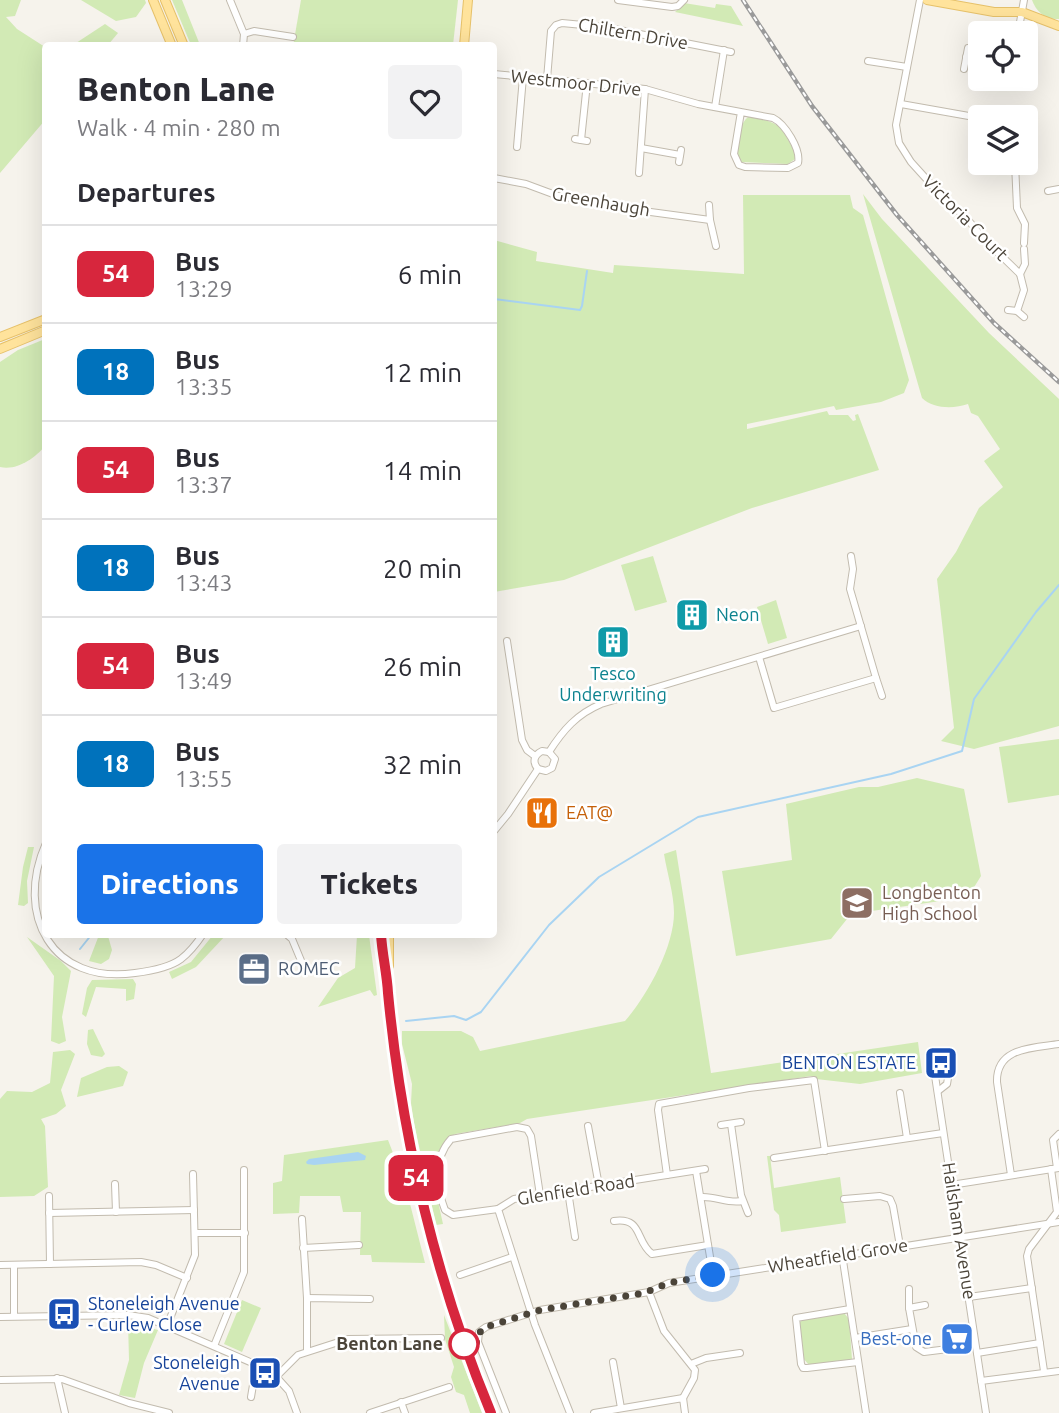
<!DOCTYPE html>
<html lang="en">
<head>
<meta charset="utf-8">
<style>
	:root { --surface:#fff; --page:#f2f2f3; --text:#2b2b33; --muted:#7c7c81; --line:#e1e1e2; --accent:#1a73e8 }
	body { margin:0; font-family:Ubuntu,sans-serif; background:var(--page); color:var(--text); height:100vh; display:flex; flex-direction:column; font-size:26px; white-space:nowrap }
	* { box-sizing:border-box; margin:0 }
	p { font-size:23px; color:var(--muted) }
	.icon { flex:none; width:38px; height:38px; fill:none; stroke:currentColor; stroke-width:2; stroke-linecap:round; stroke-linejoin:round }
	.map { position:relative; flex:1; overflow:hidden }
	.panel { position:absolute; left:42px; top:42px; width:455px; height:896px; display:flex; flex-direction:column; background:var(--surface); border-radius:7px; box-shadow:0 7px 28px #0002 }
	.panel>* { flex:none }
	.badge { padding:0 14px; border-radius:10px; font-size:24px; line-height:46px }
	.buttons { position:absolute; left:968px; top:21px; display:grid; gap:14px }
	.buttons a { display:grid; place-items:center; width:70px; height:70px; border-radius:7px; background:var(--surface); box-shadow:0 7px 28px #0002; font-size:35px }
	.you { position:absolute; width:35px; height:35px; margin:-18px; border:5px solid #fff; border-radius:50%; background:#1a73e8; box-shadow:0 0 0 10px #1a73e833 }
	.map>.badge { position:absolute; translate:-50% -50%; box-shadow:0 0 0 4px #fff }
	h2 { padding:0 35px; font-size:26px; line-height:63px }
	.round { display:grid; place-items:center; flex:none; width:74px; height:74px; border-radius:7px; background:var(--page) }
	.head { display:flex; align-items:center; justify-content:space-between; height:119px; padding:0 35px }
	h1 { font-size:33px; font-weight:800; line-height:52px }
	.action { display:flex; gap:14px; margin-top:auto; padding:14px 35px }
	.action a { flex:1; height:80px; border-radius:7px; background:var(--accent); color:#fff; font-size:28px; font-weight:800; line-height:80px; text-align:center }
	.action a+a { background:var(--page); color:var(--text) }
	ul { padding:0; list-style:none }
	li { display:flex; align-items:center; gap:21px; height:98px; padding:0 35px; border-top:2px solid var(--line) }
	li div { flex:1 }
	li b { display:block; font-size:26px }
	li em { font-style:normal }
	li .badge { min-width:77px; font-weight:700; text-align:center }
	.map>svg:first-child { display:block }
	.green { fill:#d2eab5 }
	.water { fill:#a9d4f2 }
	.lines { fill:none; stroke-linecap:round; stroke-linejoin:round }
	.stream { stroke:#a9d4f2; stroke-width:2 }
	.minor-casing { stroke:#c2bbae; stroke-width:8 }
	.major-casing { stroke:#e6c16a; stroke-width:10 }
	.minor { stroke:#fff; stroke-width:6 }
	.major { stroke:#ffe39c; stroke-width:8 }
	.rail-casing { stroke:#9a9a9a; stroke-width:4.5 }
	.rail { stroke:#fff; stroke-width:2; stroke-dasharray:5; stroke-linecap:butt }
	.line-casing { stroke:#fff; stroke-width:16 }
	.line { stroke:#d7263d; stroke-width:10 }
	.walk { stroke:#4b4439; stroke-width:7; stroke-dasharray:0 12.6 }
	.stop-dot { fill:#fff; stroke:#d7263d; stroke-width:3.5 }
	.labels { text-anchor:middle; stroke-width:5; stroke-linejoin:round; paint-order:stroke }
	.street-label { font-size:18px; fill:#4b4439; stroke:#fff }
	.culture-label { font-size:18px; fill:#0d838f; stroke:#fff; text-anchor:start }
	.food-label { font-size:18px; fill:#c56008; stroke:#fff; text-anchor:start }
	.education-label { font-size:18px; fill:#785e54; stroke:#fff; text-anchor:start }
	.service-label { font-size:18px; fill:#4e5e75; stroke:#fff; text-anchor:start }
	.transit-label { font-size:18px; fill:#164399; stroke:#fff; text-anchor:end }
	.shop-label { font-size:18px; fill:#366cbe; stroke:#fff; text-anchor:end }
	.stop-label { font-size:18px; font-weight:bold; fill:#4b4439; stroke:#fff; text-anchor:end }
</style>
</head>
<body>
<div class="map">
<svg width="1059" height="1413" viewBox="0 0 1059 1413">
	<rect width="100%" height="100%" fill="#f6f3ec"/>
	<!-- green -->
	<g class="green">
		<path d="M0,0H21L15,16L6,17L17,29L45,47L46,119L0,173Z"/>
		<path d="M81,0H145L146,3L136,17L116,21Z"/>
		<path d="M172,0H182L200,45H191Z"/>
		<path d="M301,0H458L453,45L293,46Z"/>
		<path d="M1032,0H1059V19C1046,20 1036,12 1032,0Z"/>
		<path d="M684,3L715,8L716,4L731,6L743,26L675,12Z"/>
		<path d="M105,24L118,33L108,45H73Z"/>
		<path d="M748,117C782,122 779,125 796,153L795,159L788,164L741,162C734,151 738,125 748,117Z"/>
		<path d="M863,194L882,219L989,333L1059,399V726L974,749L941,741L954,728L937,579L956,552L979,508L1003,487L984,461L1000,449L978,416L971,413L968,404C954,409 933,409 922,398Z"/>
		<path d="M743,195H850L853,208L863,215L909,380L904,393L881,402L836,410L834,406L747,424V429L827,411L829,415H848L853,421L856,420L855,415L858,414L879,470L752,508L564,580L494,592V240L537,252L536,261L613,273L614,265L744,274Z"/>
		<path d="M45,339V446C35,458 17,471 0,467V362L18,350Z"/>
		<path d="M653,556L667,602L635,611L621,565Z"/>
		<path d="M776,600L787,638L768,644L757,607Z"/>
		<path d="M1059,739V795L1008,803L999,747Z"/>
		<path d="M917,778L964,789L981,876L968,897L851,914L831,939L736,956L722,871L792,860L786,804L859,787H878Z"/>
		<path d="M28,847H34L27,881L28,903L24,906L18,905L23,867Z"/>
		<path d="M676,850L711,1073L918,1042L922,1073L860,1084L816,1079L811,1076L527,1119L520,1123L455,1134C423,1152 437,1195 443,1224L436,1225L414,1123L411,1103L412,1084L402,1044V1031H461L473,1037L480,1051L625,1021C647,996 674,947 674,913C674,894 667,873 664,854Z"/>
		<path d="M99,935H110L108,936L112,950L109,959L101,964L89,961Z"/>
		<path d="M213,935H226L196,967L172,979L169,972L191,962Z"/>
		<path d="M357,935H369L377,995L374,996L370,990L318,1007L338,978L355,968Z"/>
		<path d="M27,937L61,961L71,971L62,1017L66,1041L59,1044L51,1041L54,976Z"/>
		<path d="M133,979L136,984L134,999L126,1001V989L96,987L86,1017L82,1014L87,988L92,980Z"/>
		<path d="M93,1029L105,1054L102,1057L91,1055L87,1044L88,1030Z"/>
		<path d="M70,1050L75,1054L61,1090L66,1106L56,1114L41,1119L45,1126L48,1187L34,1196L0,1197V1099L7,1091L32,1092L50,1083L53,1052Z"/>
		<path d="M119,1066L128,1072L123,1086L77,1097L81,1078L107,1067Z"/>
		<path d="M388,1140L405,1184L425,1263L372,1262L371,1255H360L361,1212H343L340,1196H300L299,1213L273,1214V1183L282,1181L284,1155Z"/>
		<path d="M767,1156H770L774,1188L840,1177L846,1223L781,1232L779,1215L774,1210Z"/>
		<path d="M242,1300L261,1308L242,1352L224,1344Z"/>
		<path d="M844,1313L849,1319L852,1359L849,1361L809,1365L803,1358L799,1323L803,1319Z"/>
		<path d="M444,1315L482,1413H470L464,1395L456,1392L451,1377L454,1367L445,1339Z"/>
		<path d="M128,1322L158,1330L144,1363L135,1398L119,1395L129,1360Z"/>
	</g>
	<!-- water -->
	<path class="water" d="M358,1152L366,1156L365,1160L314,1165L307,1164L306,1162L309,1159Z"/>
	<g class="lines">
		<!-- stream -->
		<g class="stream">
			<path d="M494,299L580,310L582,306L587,271"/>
			<path d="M80,949L92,934"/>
			<path d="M406,1021L454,1016L466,1020L481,1012L549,925L599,877L698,817L891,774L962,751L974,699L1036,612L1059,585"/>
		</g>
		<defs>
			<g id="minor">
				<path d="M230,0L244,34L243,46"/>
				<path d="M618,0L672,7L678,6L684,0"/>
				<path d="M920,0L896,125L899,143L911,162L949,204L964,215L982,237L1020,274L1024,290L1017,311"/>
				<path d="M1018,33L1024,0"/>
				<path d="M244,34L254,31L293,37"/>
				<path d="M966,57L980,60"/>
				<path d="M868,61L907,67"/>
				<path d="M1026,68L1029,69"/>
				<path d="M964,69L968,48"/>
				<path d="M494,74L645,89L698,104L773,118C785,124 801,149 798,163L788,168L745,167L739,165L734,154L741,112"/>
				<path d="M547,79L551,31L556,25L562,23L604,27L731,52"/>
				<path d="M901,104L980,118"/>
				<path d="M715,107L724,50"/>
				<path d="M575,139L587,141"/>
				<path d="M581,140L587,83"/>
				<path d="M517,147L523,77"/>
				<path d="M641,148L680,155"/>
				<path d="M679,162L681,150"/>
				<path d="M1015,163L1017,208L1025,224L1024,243"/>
				<path d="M639,173L645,89"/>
				<path d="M494,178L526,184L561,197L585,199L621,208L710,220"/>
				<path d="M1048,191L1059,189"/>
				<path d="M709,205L710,220L716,246"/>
				<path d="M1020,274L1025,264L1024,249"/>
				<path d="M1008,310L1017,311L1024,317"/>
				<path d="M507,641L522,740L527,750L535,756"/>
				<path d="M759,657L774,708L876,678L850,589L853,569L851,556"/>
				<path d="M876,678L882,696"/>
				<path d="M549,752C563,730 577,714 601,704L861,626"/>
				<path d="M538,769L546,771L552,768L555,759L549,752"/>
				<path d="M538,769C532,762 534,755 542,751L549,752"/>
				<path d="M494,831L508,814L538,769"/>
				<path d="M46,843C14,915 52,985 135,973C151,971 169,968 181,959C190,952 197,943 203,934"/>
				<path d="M286,934L292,939L302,963"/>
				<path d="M932,1056L986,1413"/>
				<path d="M934,1066L944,1065L949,1072L947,1084L938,1091"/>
				<path d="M900,1093L907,1138"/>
				<path d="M731,1124L741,1195L748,1213"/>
				<path d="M721,1125L741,1122"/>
				<path d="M588,1126L599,1186"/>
				<path d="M774,1158L943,1133"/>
				<path d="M1057,1168L1053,1140L1059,1134"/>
				<path d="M696,1171L713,1275"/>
				<path d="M667,1175L658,1110L659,1104L749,1088L814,1080L825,1151"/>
				<path d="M1011,1175L997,1082C996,1047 1033,1048 1059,1044"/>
				<path d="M115,1184L116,1212"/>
				<path d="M951,1185L1059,1168"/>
				<path d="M568,1191L575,1237"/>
				<path d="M49,1196L50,1264"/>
				<path d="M701,1197C716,1196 728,1204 742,1201"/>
				<path d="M844,1199L880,1196L890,1199L893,1206L900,1246"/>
				<path d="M498,1209L453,1215L445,1210C436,1187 433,1159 451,1139L517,1127L527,1129L531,1136L540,1195"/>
				<path d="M49,1213L194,1210"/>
				<path d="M302,1219L307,1298"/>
				<path d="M614,1221C643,1217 635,1241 652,1254L708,1245"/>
				<path d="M195,1233H245"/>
				<path d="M303,1248L359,1245"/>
				<path d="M842,1254L866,1413"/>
				<path d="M0,1265L141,1262L156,1265L187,1278"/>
				<path d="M14,1265V1316"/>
				<path d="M460,1275L512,1257"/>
				<path d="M909,1289V1308"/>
				<path d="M649,1292L664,1331L695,1370L694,1378L683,1398"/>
				<path d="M969,1297L1032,1288"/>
				<path d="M925,1305L909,1308L916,1347L924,1352L948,1349"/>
				<path d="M850,1309L796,1318L801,1364L803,1368H807L858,1362"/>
				<path d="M0,1317L128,1315L148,1318L271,1371L289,1391L297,1413"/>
				<path d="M167,1326L195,1255L193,1174"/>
				<path d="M855,1338L912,1329"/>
				<path d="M214,1346L244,1272V1170"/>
				<path d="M307,1351V1298L370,1299"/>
				<path d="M977,1353L1040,1343"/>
				<path d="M613,1362L621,1408"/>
				<path d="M691,1364L706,1358L740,1353"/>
				<path d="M1044,1371L1027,1256L1029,1249L1057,1212L1051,1169"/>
				<path d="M277,1376L298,1355L348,1339L441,1338"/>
				<path d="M57,1378L65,1413"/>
				<path d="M0,1380L62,1379L129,1403L169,1413"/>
				<path d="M981,1381L1059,1371"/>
				<path d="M251,1397L254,1379L260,1365"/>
				<path d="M401,1402L405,1413"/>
				<path d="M370,1413L449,1387"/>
				<path d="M506,1413L478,1342L479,1332L486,1327L540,1310L649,1292L669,1283L1059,1222"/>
				<path d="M570,1413L535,1325L498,1209L514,1199L705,1169"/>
				<path d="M594,1413L683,1398L685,1413"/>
			</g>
			<g id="major">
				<path d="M153,0L172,46"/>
				<path d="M165,0L184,46"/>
				<path d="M927,0L994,12H1022L1059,26"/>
				<path d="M464,46L468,0"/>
				<path d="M0,337L46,319"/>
				<path d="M0,349L46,330"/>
				<path d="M381,934C382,954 387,973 388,993C402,1139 435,1278 491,1413"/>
				<path d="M389,966V934"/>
			</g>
		</defs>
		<!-- minor casing -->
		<use href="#minor" class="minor-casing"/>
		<!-- major casing -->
		<use href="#major" class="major-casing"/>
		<!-- minor -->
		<use href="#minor" class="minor"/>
		<!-- major -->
		<use href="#major" class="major"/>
		<defs>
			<path id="rail" d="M743,0L812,106L897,215L994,323L1059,382"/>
		</defs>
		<!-- rail casing -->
		<use href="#rail" class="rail-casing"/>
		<!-- rail -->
		<use href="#rail" class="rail"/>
	</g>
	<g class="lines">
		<defs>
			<path id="line" d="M381,934C382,954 387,973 388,993C402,1139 435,1278 491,1413"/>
		</defs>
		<!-- line casing -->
		<use href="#line" class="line-casing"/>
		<!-- line -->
		<use href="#line" class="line"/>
		<!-- walk -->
		<path class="walk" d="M464,1344L478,1342V1335L483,1328L540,1310L644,1293L669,1283L713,1275"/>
	</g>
	<!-- icons -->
	<defs>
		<symbol id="building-square" viewBox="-11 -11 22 22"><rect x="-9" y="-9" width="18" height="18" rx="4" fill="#0f9aa8" stroke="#fff"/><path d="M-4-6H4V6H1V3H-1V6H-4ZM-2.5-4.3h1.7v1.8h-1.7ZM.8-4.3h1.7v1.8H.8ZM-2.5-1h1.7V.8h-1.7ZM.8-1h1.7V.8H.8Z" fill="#fff"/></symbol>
		<symbol id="restaurant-square" viewBox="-11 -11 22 22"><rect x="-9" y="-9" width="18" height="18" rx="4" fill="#e8710a" stroke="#fff"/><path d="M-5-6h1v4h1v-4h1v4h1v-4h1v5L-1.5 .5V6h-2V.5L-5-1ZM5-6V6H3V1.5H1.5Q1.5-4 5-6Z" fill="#fff"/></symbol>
		<symbol id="school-square" viewBox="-11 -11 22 22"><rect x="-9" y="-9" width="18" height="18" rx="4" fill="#8d6e63" stroke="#fff"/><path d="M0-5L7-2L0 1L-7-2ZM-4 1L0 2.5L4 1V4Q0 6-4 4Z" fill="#fff"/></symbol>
		<symbol id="office-square" viewBox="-11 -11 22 22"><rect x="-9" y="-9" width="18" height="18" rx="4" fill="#5c6f8a" stroke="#fff"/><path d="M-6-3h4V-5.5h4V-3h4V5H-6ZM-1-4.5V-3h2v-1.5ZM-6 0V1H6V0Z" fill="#fff"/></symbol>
		<symbol id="bus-square" viewBox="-11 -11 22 22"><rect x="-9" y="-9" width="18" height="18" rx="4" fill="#1a4fb4" stroke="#fff"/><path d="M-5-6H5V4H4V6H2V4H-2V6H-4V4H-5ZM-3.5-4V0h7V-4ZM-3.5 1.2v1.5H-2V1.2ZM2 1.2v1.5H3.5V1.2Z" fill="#fff"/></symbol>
		<symbol id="supermarket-square" viewBox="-11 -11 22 22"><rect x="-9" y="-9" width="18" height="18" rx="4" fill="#3f7fe0" stroke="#fff"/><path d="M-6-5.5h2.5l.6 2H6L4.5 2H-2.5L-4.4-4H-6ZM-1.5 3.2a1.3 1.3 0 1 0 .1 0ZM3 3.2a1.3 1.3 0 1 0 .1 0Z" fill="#fff"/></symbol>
	</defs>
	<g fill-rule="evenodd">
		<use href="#building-square" x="673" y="596" width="38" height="38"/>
		<use href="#building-square" x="594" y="623" width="38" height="38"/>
		<use href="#restaurant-square" x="523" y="794" width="38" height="38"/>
		<use href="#school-square" x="838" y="884" width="38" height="38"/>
		<use href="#office-square" x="235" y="950" width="38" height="38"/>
		<use href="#bus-square" x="922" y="1044" width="38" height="38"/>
		<use href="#bus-square" x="45" y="1295" width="38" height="38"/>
		<use href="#supermarket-square" x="938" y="1320" width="38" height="38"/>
		<use href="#bus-square" x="246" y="1354" width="38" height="38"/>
	</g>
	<!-- markers -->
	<circle class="stop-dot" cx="464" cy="1344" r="14"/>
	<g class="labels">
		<!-- street labels -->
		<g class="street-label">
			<text transform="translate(633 34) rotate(10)" y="6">Chiltern Drive</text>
			<text transform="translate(576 83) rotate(6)" y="6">Westmoor Drive</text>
			<text transform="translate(601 202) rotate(10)" y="6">Greenhaugh</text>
			<text transform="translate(965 218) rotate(45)" y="6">Victoria Court</text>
			<text transform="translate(576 1190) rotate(-9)" y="6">Glenfield Road</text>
			<text transform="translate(959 1231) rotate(81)" y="6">Hailsham Avenue</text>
			<text transform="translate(838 1256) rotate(-9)" y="6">Wheatfield Grove</text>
		</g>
		<!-- culture labels -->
		<g class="culture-label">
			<text x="716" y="621">Neon</text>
			<text x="613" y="680" text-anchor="middle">Tesco<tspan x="613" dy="21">Underwriting</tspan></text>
		</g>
		<!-- food labels -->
		<g class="food-label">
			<text x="566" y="819">EAT@</text>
		</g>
		<!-- education labels -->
		<g class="education-label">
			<text x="882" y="899">Longbenton<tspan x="882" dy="21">High School</tspan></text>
		</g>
		<!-- service labels -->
		<g class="service-label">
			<text x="278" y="975">ROMEC</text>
		</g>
		<!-- transit labels -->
		<g class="transit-label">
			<text x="916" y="1069">BENTON ESTATE</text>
			<text x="88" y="1310" text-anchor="start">Stoneleigh Avenue<tspan x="88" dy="21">- Curlew Close</tspan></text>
			<text x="240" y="1369">Stoneleigh<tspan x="240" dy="21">Avenue</tspan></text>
		</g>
		<!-- shop labels -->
		<g class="shop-label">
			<text x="932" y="1345">Best-one</text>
		</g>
		<!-- stop labels -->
		<g class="stop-label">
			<text x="443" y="1350">Benton Lane</text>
		</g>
	</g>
</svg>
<div class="buttons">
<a><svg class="icon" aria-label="locate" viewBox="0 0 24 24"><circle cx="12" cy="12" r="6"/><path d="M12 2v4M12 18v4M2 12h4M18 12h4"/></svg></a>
<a><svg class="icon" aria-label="layers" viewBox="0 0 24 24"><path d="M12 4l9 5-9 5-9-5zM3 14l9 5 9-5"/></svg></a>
</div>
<div class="you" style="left:713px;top:1275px"></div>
<b class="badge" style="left:416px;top:1178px;background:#d7263d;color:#fff">54</b>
<section class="panel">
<div class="head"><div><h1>Benton Lane</h1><p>Walk · 4 min · 280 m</p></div><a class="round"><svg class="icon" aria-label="heart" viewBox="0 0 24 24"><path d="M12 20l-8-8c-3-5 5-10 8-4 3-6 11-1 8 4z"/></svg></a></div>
<h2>Departures</h2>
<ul>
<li><span class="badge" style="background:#d7263d;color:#fff">54</span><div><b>Bus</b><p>13:29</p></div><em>6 min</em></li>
<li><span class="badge" style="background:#0072bc;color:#fff">18</span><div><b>Bus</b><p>13:35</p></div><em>12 min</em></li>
<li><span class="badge" style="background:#d7263d;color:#fff">54</span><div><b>Bus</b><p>13:37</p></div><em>14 min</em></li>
<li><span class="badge" style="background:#0072bc;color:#fff">18</span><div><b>Bus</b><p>13:43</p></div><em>20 min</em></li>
<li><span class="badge" style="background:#d7263d;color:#fff">54</span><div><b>Bus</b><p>13:49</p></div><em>26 min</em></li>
<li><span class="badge" style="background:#0072bc;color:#fff">18</span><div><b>Bus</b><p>13:55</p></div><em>32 min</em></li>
</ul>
<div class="action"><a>Directions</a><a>Tickets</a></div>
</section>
</div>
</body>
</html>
